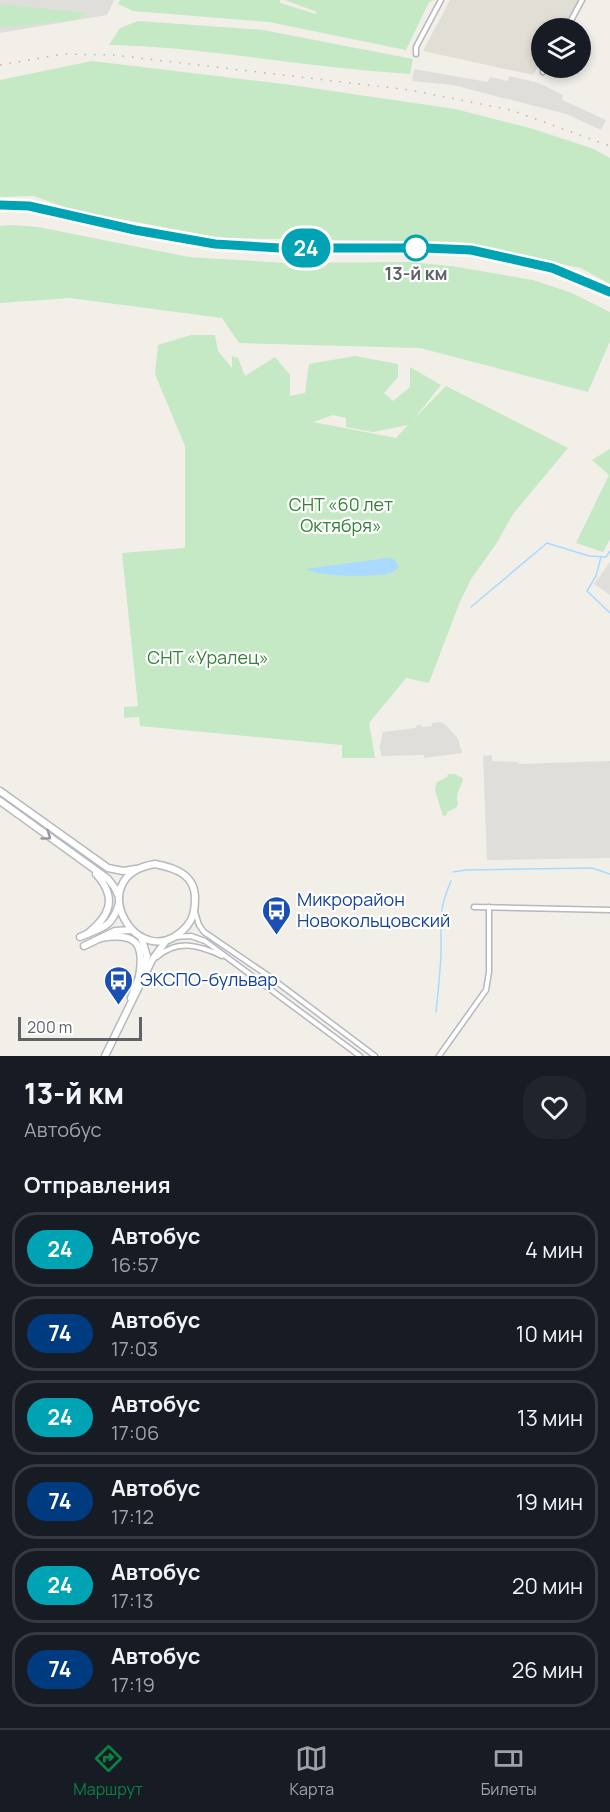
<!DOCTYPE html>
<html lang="ru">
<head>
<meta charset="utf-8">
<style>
	:root { --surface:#171b24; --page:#20242c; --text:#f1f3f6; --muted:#9ea1a6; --line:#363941; --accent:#0b8043 }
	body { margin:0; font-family:Manrope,sans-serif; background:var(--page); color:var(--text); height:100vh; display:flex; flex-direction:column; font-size:22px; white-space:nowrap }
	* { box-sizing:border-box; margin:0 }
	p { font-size:20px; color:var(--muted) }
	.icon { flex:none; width:33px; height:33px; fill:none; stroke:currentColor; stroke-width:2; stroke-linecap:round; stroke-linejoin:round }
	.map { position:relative; height:1056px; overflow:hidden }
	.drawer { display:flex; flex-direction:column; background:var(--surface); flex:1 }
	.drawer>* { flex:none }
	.badge { padding:0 12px; border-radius:20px; font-size:21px; line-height:39px }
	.fabs { position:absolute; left:531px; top:18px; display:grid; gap:12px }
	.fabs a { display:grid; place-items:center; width:60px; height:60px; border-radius:50%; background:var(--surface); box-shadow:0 3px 9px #0003; font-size:30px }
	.scale { position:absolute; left:18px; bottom:15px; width:124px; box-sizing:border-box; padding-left:6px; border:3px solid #5f6368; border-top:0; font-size:16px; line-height:21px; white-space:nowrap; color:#5f6368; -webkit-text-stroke:4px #fff; paint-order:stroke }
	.map>.badge { position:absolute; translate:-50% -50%; box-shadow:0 0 0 3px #fff }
	h2 { padding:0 24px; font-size:22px; line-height:54px }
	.round { display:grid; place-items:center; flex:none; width:63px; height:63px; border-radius:24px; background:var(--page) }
	.headline { display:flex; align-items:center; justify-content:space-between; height:102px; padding:0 24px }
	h1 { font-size:28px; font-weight:800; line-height:45px }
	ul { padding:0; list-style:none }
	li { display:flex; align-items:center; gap:18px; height:75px; margin:0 12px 9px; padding:0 12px; border:3px solid var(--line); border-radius:24px }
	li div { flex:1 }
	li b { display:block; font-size:22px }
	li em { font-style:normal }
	li .badge { min-width:66px; font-weight:700; text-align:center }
	.tab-bar { display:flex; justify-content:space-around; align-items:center; height:84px; border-top:2px solid var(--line); background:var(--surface); font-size:16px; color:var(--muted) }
	.tab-bar a { display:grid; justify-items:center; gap:3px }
	.tab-bar .active { color:var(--accent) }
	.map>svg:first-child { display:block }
	.industrial { fill:#e0deda }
	.education { fill:#e1ded6 }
	.green { fill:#c5e8c5; fill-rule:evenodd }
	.water { fill:#aadaff }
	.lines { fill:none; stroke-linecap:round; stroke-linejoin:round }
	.stream { stroke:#aadaff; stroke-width:1.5 }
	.street-casing { stroke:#b5b8bc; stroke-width:7 }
	.secondary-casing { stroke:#b6babf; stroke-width:9 }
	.street { stroke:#fff; stroke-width:4 }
	.secondary { stroke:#fff; stroke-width:6 }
	.rail { stroke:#b6b7b8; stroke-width:1.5; stroke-dasharray:1.5 8; stroke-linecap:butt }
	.oneway { stroke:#979a9d }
	.line-casing { stroke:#fff; stroke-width:14 }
	.line { stroke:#00a3b4; stroke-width:9 }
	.stop-dot { fill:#fff; stroke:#00a3b4; stroke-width:3 }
	.labels { text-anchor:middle; stroke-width:4.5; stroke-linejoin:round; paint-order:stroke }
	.stop-label { font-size:18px; font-weight:bold; fill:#5f6368; stroke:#fff }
	.park-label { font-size:18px; fill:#348238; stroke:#fff }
	.transit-label { font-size:18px; fill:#164399; stroke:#fff; text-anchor:start }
</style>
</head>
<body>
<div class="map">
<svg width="610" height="1056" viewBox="0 0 610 1056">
	<rect width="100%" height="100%" fill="#f1efe8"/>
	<!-- industrial -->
	<g class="industrial">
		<path d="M0,0H114L107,15L0,33Z"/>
		<path d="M414,69L488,82L490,77L508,81L509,76L539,83L563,95L562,100L606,120L601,130L566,114L453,85L412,81Z"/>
		<path d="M610,562V595L594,584Z"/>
		<path d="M440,722L445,724L458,739L462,753L424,758V755L381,756V750H379L383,732L416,728L417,725H421L422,727L432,726V723Z"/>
		<path d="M492,755V761L518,762L519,764L610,761V858L487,860L483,756Z"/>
	</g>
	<!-- education -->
	<path class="education" d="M450,0H580L564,28H542L541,62L533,75L423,51Z"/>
	<!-- green -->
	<g class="green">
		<path d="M120,0H280V3L316,14L317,12L285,0H434L429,2L406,50L269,22L133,11L118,4Z"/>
		<path d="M0,4L87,13L74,20L0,28Z"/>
		<path d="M138,21L263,30L413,59L410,74C381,72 352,69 323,66C252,58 181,46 109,45L120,28Z"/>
		<path d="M92,61L291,85L455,109L530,128L594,149L610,158V284L581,268L455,242L221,238L73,210L34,196L0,197V80Z"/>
		<path d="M11,225L38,227L189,257L287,263L408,262L451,266L533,280L572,293L610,312V341L588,392L420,348L239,343L222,318L70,298L0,303V226Z"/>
		<path d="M191,335H215L218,351L232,368V356L238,358L245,376L275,357L290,375V396L305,393L309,364L355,356L398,364V377L384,393L393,401L410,387V367L441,385L413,420L446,386L568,448L513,514L496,544L471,579L459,604L429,683L406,678L369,723L375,758H342V745L140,726L139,717L124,718V707L138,706L122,553L185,548V446L155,374L158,345ZM333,415L346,418V427L373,432L408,425L396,438L313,422Z"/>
		<path d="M610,449V539L603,552L576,543L609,475L592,460Z"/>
		<path d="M448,774H454L463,778C462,787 454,794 458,804L456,808L447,812V815L443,816L435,790L437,782L447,777Z"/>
	</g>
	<!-- water -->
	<path class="water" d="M387,558L394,559L399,567C395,570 392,573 387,574C371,577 319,577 306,569Z"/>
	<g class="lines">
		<!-- stream -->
		<g class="stream">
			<path d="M601,557L596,576L587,591L610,613"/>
			<path d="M471,607L547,543L589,556L606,557L610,551"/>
			<path d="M453,872L466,870L592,868L610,874"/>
			<path d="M436,1012C438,993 440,974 441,955C442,922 437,913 451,881"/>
		</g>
		<defs>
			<g id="street">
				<path d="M567,28L582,0"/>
				<path d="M416,54V47L441,0"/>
				<path d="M543,72L545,68"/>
				<path d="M474,907L610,910"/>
				<path d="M195,912L199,925L204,932L270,977L375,1056"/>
				<path d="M174,937L191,936L205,941L360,1056"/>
				<path d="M157,957C177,939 199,945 222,956"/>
				<path d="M439,1056L486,990L489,972V907"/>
			</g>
			<g id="secondary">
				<path d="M0,205L29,206L135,230L215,244L280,248H425L471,251L552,269L610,292"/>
				<path d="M0,791L108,868L123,871L136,869"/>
				<path d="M0,801L108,879L115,888L118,895"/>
				<path d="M155,864C176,868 196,875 195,900C195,909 193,919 187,926C140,980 79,876 155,864Z"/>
				<path d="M87,934C110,916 118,898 96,874"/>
				<path d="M80,937C102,927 111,929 119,904"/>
				<path d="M101,938C136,932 145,943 139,977"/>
				<path d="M84,946L115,931L132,930"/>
				<path d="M131,998L147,956L141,937"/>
				<path d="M105,1056L152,960L166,941"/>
			</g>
		</defs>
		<!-- street casing -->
		<use href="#street" class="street-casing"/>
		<!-- secondary casing -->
		<use href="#secondary" class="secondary-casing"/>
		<!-- street -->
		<use href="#street" class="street"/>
		<!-- secondary -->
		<use href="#secondary" class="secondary"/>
		<!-- rail -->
		<path class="rail" d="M0,65L63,54L114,55L410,90L511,110L610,146"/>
	</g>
	<!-- one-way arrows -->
	<defs><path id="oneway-chevron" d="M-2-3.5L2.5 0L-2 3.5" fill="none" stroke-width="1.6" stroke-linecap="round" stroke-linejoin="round" transform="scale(1.5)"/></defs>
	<use class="oneway" href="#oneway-chevron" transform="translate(47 836) rotate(36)"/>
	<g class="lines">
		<defs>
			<path id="line" d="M0,205L29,206L135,230L215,244L280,248H425L471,250L552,268L610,292"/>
		</defs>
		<!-- line casing -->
		<use href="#line" class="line-casing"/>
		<!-- line -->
		<use href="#line" class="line"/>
	</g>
	<!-- icons -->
	<defs>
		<symbol id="bus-pin" viewBox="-11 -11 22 30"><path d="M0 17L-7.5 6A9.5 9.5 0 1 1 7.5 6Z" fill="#1a4fb4" stroke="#fff"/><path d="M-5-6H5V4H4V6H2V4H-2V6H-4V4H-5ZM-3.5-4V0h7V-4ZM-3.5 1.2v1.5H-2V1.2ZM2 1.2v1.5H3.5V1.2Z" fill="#fff"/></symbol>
	</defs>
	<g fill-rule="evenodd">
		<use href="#bus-pin" x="260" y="894" width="33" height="45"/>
		<use href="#bus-pin" x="102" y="964" width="33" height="45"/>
	</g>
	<!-- markers -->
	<circle class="stop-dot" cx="416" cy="248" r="12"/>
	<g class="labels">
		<!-- stop labels -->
		<g class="stop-label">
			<text x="416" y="280">13-й км</text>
		</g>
		<!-- park labels -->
		<g class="park-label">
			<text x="341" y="511">СНТ «60 лет<tspan x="341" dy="21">Октября»</tspan></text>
			<text x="208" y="664">СНТ «Уралец»</text>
		</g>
		<!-- transit labels -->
		<g class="transit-label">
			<text x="297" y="906">Микрорайон<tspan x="297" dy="21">Новокольцовский</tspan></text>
			<text x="140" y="986">ЭКСПО-бульвар</text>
		</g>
	</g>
</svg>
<div class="fabs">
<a><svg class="icon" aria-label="layers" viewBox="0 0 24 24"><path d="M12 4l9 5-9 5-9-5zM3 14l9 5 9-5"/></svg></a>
</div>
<div class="scale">200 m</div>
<b class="badge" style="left:306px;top:248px;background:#00a3b4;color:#fff">24</b>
</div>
<section class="drawer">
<div class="headline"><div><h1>13-й км</h1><p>Автобус</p></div><a class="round"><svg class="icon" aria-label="heart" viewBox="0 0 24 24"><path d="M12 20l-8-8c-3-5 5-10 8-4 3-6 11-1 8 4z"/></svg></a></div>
<h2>Отправления</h2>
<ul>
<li><span class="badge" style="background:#00a3b4;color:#fff">24</span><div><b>Автобус</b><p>16:57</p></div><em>4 мин</em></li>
<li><span class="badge" style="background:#003b80;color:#fff">74</span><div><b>Автобус</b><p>17:03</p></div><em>10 мин</em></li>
<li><span class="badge" style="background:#00a3b4;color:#fff">24</span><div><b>Автобус</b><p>17:06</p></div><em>13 мин</em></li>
<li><span class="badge" style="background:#003b80;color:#fff">74</span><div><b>Автобус</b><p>17:12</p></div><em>19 мин</em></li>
<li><span class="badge" style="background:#00a3b4;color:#fff">24</span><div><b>Автобус</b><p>17:13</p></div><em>20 мин</em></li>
<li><span class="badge" style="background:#003b80;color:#fff">74</span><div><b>Автобус</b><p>17:19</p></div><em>26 мин</em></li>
</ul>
</section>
<nav class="tab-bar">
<a class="active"><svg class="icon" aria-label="directions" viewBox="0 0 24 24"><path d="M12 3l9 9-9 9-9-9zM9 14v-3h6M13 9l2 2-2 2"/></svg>Маршрут</a>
<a><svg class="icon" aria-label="map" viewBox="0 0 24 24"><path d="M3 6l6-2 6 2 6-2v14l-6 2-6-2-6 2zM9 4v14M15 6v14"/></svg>Карта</a>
<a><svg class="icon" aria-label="tickets" viewBox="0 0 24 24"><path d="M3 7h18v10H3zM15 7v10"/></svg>Билеты</a>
</nav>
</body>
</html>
